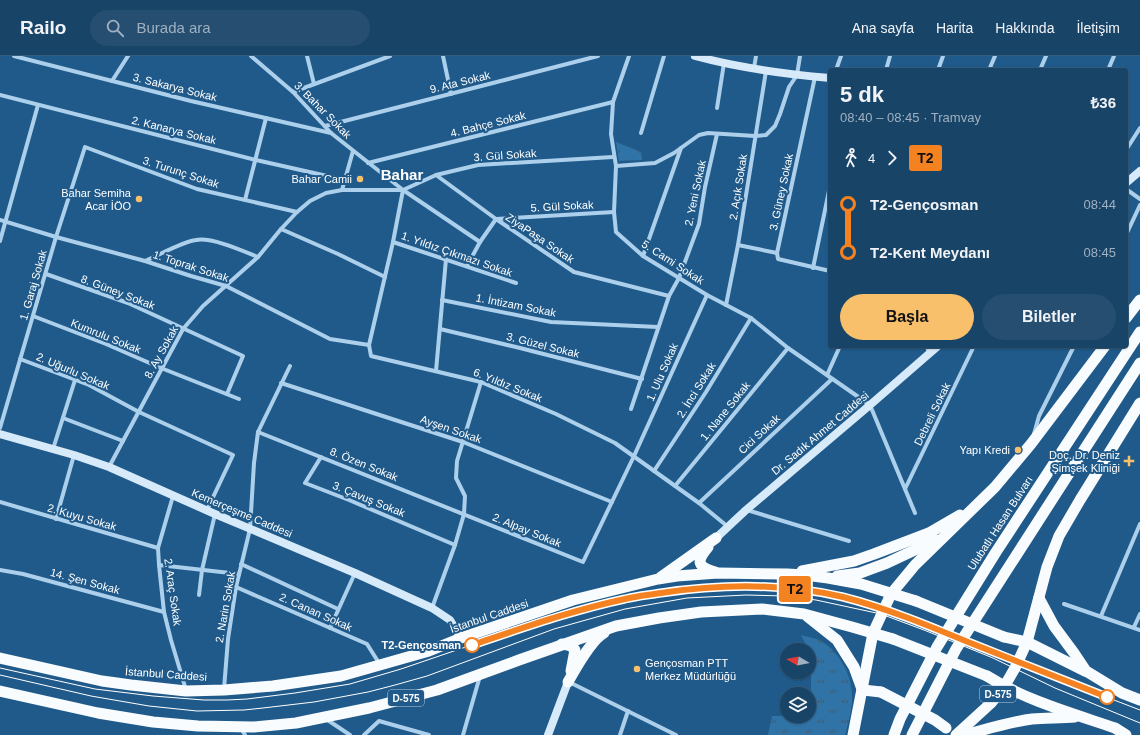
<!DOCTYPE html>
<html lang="tr">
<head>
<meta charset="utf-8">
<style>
	:root { --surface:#184468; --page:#254e71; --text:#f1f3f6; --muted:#9fb0c0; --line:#365c7c; --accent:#f9c06c }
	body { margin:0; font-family:Helvetica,sans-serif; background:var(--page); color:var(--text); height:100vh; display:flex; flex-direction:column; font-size:15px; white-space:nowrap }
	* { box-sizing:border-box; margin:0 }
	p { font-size:13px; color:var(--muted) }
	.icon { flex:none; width:22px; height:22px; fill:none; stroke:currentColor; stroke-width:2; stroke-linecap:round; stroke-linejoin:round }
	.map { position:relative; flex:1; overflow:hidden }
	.side { position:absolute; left:828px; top:12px; width:300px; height:280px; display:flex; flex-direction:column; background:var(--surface); border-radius:4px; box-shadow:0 1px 3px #0004,0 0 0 1px var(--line) }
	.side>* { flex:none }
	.badge { padding:0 8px; border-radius:3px; font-size:14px; line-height:26px }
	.needle { width:26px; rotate:280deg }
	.buttons { position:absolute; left:780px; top:587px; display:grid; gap:8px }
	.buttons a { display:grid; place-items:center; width:36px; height:36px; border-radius:50%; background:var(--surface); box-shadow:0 1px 3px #0004,0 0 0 1px var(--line); font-size:20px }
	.map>.badge { position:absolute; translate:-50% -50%; box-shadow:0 0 0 2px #fff }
	.legs { display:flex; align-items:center; gap:6px; height:44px; padding:0 12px; font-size:13px }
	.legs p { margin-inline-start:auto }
	.overview { display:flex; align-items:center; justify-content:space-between; height:68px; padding:0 12px }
	h1 { font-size:22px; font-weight:700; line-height:30px }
	.primary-button { display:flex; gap:8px; margin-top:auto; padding:8px 12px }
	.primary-button a { flex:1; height:46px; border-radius:24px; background:var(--accent); color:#111; font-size:16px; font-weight:700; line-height:46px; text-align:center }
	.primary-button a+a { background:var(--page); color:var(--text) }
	ul { padding:0 12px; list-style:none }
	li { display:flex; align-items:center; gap:14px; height:48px; font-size:15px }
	li i { display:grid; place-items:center; width:6px; height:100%; margin:0 5px; background:currentColor }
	li i::after { content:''; width:10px; height:10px; margin:-5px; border:3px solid; border-radius:50%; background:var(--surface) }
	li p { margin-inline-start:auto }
	li:first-child i { background:linear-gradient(#0000 50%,currentColor 0) }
	li:last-child i { background:linear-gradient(currentColor 50%,#0000 0) }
	header { display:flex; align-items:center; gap:24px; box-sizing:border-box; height:56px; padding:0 20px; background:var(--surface); border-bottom:1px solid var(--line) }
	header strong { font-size:19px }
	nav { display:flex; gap:22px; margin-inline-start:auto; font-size:14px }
	.search { width:280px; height:36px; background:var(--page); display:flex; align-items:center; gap:10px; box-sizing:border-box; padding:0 14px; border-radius:22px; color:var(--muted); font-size:15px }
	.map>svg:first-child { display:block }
	.park { fill:url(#park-tufts) }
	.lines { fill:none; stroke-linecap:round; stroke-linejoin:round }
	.minor { stroke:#acd0eb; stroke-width:4 }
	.secondary { stroke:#d7eaf9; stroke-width:8 }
	.trunk { stroke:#f8fcfe; stroke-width:11 }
	.tram { stroke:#fff; stroke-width:1 }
	.trunk-bridge { stroke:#f8fcfe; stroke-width:11 }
	.line-1-casing { stroke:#fff; stroke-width:9 }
	.line-1 { stroke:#f58220; stroke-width:6 }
	.poi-dot { fill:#f9c06c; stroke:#205a8a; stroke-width:1.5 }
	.stop-1-dot { fill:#fff; stroke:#f58220; stroke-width:2 }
	.labels { text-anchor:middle; stroke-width:4; stroke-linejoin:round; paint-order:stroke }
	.shield { fill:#205a8a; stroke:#bccedc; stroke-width:1 }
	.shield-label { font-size:10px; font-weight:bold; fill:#fff }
	.street-label { font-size:11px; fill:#fff; stroke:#205a8a }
	.poi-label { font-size:11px; fill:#fff; stroke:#205a8a; text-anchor:end }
	.stop-label { font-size:11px; font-weight:bold; fill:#fff; stroke:#205a8a; text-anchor:end }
	.district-label { font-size:15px; font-weight:bold; fill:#fff; stroke:#205a8a }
</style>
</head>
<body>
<header>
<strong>Railo</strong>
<div class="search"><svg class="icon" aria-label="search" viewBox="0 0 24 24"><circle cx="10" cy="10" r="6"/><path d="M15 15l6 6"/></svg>Burada ara</div>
<nav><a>Ana sayfa</a><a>Harita</a><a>Hakkında</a><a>İletişim</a></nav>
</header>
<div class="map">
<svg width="1140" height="679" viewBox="0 0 1140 679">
	<defs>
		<pattern id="park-tufts" width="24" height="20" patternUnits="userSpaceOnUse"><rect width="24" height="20" fill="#3073a6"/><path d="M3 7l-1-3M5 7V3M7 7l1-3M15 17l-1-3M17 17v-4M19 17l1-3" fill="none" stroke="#415c70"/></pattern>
	</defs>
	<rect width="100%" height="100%" fill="#205a8a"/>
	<!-- park -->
	<g class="park">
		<path d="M616,86L641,96L642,104L619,105Z"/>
		<path d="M801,579C807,581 816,582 821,585C841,597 854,623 852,646C851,657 848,668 845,679H768L772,660H809V643L811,637V613L809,603V594H807L805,587Z"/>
	</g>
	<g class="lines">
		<!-- minor -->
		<g class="minor">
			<path d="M14,0L191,45L331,77"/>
			<path d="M251,0L293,36L331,77L403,134L480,186"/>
			<path d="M307,0L314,28"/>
			<path d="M443,0L451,38"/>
			<path d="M629,0L613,46L611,78L616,110L614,156L616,176L643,200L707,239L751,262L788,292L870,349L915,457"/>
			<path d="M754,12L756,0"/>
			<path d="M836,14L841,0"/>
			<path d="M886,14L890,0"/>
			<path d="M938,14L943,0"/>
			<path d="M989,14L995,0"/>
			<path d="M1040,14L1046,0"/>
			<path d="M1108,14L1114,0"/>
			<path d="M815,21L777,197L778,203L830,215"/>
			<path d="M112,25L128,0"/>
			<path d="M293,36L390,0"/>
			<path d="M0,39L256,104L345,124"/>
			<path d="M717,52L724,7"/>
			<path d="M325,70L598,0"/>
			<path d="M641,77L664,0"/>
			<path d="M1126,94L1140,72"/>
			<path d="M368,107L613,46"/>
			<path d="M616,110L655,107L674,97L699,79L708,77L755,80L766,79L775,70L780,58L789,31L797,19L800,0"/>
			<path d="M436,119L496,163L574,216L669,240"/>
			<path d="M1126,133L1140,143"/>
			<path d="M342,134L353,95"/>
			<path d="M403,134L393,186L369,289L371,300L481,326L556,358L615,387L699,447L727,470"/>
			<path d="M245,144L266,62"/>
			<path d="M0,164L56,181L145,205L191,220L226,230L330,283L369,289"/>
			<path d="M281,173L338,198L385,221"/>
			<path d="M1126,179L1140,149"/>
			<path d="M0,185L38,49"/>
			<path d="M393,186L516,227"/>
			<path d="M738,189L777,197"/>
			<path d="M643,200L681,92"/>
			<path d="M145,205C160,199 181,186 196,184C212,181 243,195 258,201"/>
			<path d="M467,210L480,186L496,163L614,156"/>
			<path d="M813,212L830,130"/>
			<path d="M46,218L128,247L243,300L227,338"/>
			<path d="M442,244L551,266L658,271"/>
			<path d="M726,249L738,189L766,15"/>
			<path d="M33,260L106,288L161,312L239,343"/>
			<path d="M440,273L516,291L642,323"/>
			<path d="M927,290L929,298"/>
			<path d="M20,303L89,329L139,356L233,399L207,454"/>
			<path d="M436,315L446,203"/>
			<path d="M827,319L840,290"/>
			<path d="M281,327L463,386L612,446"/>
			<path d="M631,353L669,240L679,222L699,168L705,131L717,78"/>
			<path d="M63,362L123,385"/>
			<path d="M0,372L56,181L85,91L197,133L297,156"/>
			<path d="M258,376L583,506L634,400L707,239"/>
			<path d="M1034,378L1039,360L1074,290"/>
			<path d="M53,393L75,324"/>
			<path d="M321,401L305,427L349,444L455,489"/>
			<path d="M109,411L183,273L203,250L258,201L281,173L297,156L310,145L326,137L342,134H403L436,119L478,109L613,101"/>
			<path d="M654,415L706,336L751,262"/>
			<path d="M675,430L788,292"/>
			<path d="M905,433L974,290"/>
			<path d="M173,440L158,492L159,509L164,556L171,584L186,634"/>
			<path d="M0,446L158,492"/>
			<path d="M699,447L832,323"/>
			<path d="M747,454L849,485"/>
			<path d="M56,463L74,399"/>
			<path d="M241,508L338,553"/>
			<path d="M159,509L239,518"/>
			<path d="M0,514L23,518L164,556"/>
			<path d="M236,531L367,588L379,607"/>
			<path d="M199,539L202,514L215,458"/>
			<path d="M1064,548L1140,574"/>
			<path d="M432,552L455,489L464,458L465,440L456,422L457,405L481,326"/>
			<path d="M1101,560L1140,468"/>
			<path d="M1134,571L1140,558"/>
			<path d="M330,572L355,517"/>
			<path d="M569,626L676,679"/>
			<path d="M224,633L228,583L236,531L250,473L254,407L258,376L290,310"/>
			<path d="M326,663L350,679"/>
			<path d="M241,672L245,679"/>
			<path d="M364,679L379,665L429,679"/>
			<path d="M463,679L480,620"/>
			<path d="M620,679L628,655"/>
		</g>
		<!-- secondary -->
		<g class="secondary">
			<path d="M695,0C739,12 784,18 830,22"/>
			<path d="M1126,127L1140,115"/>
			<path d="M0,378L74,399L109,411L215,458L355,517L432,552L450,564L461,582"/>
			<path d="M716,482L746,454L870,349L938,290"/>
			<path d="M548,679L568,626"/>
		</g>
		<!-- trunk -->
		<g class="trunk">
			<path d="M1126,262L1140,244"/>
			<path d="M708,491C696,506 697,510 715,516"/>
			<path d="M802,515L854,505L874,498L929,477L960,459"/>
			<path d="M837,520L860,517L887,507L936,484"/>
			<path d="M661,521L716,482"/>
			<path d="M1039,542L1054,570L1074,597L1086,615L1122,637L1140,644"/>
			<path d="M808,561L837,584L854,611L862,633"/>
			<path d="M1004,581L1027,586L1085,615"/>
			<path d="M562,588L571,590L575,594L571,615"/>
			<path d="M0,602L102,625L131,629L186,635L224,634L273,630L341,620L429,595L461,582L573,544L658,523L677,520L718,517L787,518L805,519L828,522L861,528L916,545"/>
			<path d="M987,620C1027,645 1071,657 1115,672L1126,679"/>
			<path d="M568,626C576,612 591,584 604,577"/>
			<path d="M863,634L881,636"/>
			<path d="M0,635L98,657L153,666L198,670L253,671L296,667L325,661L369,652L437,634L519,604L616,570L659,562L701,556L762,553L804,558L852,571L893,583"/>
			<path d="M853,679L873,577L891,538L915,509L995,431L1031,388L1105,290"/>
			<path d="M894,679L900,663L937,591L996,496L1140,276"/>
			<path d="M912,679L956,593L1140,307"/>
			<path d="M956,679L991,647L1004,631L1015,612L1027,586L1047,511L1059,480L1080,444L1140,347"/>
			<path d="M965,679C987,673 1009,666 1032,663C1046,662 1061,662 1075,661"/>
		</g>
		<!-- tram -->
		<g class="tram">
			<path d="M976,589L1019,606L1054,621L1140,654"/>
			<path d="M0,612L95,633L153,640L204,644H227L247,643L295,637L350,628L401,613L548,563L626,543L690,533L741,530L787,532L816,536L841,541L881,553"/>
			<path d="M0,619L91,640L149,650L197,655L244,654L263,652L314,646L368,636L395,629L427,620L554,573L625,553L687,542L746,539L786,540L816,544L881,558L924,574L993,602L1055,632L1140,667"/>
		</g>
		<!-- trunk-bridge -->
		<g class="trunk-bridge">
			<path d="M916,545L1004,581"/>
			<path d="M893,583L987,620"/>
			<path d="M881,636L935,664L946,672"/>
		</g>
	</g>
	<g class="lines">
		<defs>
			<path id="line-1" d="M472,589C523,572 573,554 625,543C637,540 649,539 661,537C721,528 783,527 843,541C886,552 927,569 968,586C1014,604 1061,623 1107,641"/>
		</defs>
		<!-- line-1 casing -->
		<use href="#line-1" class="line-1-casing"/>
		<!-- line-1 -->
		<use href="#line-1" class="line-1"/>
	</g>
	<!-- markers -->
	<g class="poi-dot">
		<circle cx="360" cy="123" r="4"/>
		<circle cx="139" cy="143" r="4"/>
		<circle cx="1018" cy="394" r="4"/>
		<path d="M1127 399h4v4h4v4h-4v4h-4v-4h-4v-4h4z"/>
		<circle cx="637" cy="613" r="4"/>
	</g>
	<g class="stop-1-dot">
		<circle cx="472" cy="589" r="7"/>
		<circle cx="1107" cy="641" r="7"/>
	</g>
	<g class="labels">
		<!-- shield labels -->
		<g class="shield">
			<rect x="980" y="630" width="36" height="16" rx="3"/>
			<rect x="388" y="634" width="36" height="16" rx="3"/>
		</g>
		<g class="shield-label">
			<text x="998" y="642">D-575</text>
			<text x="406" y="646">D-575</text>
		</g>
		<!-- street labels -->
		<g class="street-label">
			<text transform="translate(460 26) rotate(-14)" y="4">9. Ata Sokak</text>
			<text transform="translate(175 31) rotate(14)" y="4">3. Sakarya Sokak</text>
			<text transform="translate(323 54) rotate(45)" y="4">3. Bahar Sokak</text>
			<text transform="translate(488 68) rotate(-14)" y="4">4. Bahçe Sokak</text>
			<text transform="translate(174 74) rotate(14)" y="4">2. Kanarya Sokak</text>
			<text transform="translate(505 99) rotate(-4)" y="4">3. Gül Sokak</text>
			<text transform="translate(181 116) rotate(18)" y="4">3. Turunç Sokak</text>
			<text transform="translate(738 131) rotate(-81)" y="4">2. Açık Sokak</text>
			<text transform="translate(781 136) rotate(-78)" y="4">3. Güney Sokak</text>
			<text transform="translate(695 137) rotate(-78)" y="4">2. Yeni Sokak</text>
			<text transform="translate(562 150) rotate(-3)" y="4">5. Gül Sokak</text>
			<text transform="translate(540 182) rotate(34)" y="4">ZiyaPaşa Sokak</text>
			<text transform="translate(457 198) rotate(19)" y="4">1. Yıldız Çıkmazı Sokak</text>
			<text transform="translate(673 206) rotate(33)" y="4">5. Cami Sokak</text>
			<text transform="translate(191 210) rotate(18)" y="4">1. Toprak Sokak</text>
			<text transform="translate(33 229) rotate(-74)" y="4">1. Garaj Sokak</text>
			<text transform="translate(118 236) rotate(21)" y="4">8. Güney Sokak</text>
			<text transform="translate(516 249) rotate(11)" y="4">1. İntizam Sokak</text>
			<text transform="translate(106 280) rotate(22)" y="4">Kumrulu Sokak</text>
			<text transform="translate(543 289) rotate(14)" y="4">3. Güzel Sokak</text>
			<text transform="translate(161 296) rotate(-61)" y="4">8. Ay Sokak</text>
			<text transform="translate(73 315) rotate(23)" y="4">2. Uğurlu Sokak</text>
			<text transform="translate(662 316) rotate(-66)" y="4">1. Ulu Sokak</text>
			<text transform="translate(508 329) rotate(22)" y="4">6. Yıldız Sokak</text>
			<text transform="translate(696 334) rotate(-58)" y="4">2. İnci Sokak</text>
			<text transform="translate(725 355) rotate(-51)" y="4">1. Nane Sokak</text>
			<text transform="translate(932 358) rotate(-64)" y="4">Debreli Sokak</text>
			<text transform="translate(451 373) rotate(19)" y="4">Ayşen Sokak</text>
			<text transform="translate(820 377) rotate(-40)" y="4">Dr. Sadık Ahmet Caddesi</text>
			<text transform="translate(759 378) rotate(-43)" y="4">Cici Sokak</text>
			<text transform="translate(364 408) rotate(22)" y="4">8. Özen Sokak</text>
			<text transform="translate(369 443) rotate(22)" y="4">3. Çavuş Sokak</text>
			<text transform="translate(242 457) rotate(23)" y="4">Kemerçeşme Caddesi</text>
			<text transform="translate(82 461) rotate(16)" y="4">2. Kuyu Sokak</text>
			<text transform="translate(1000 467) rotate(-57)" y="4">Ulubatlı Hasan Bulvarı</text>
			<text transform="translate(527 474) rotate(22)" y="4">2. Alpay Sokak</text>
			<text transform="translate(85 525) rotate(15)" y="4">14. Şen Sokak</text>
			<text transform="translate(173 536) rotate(82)" y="4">2. Araç Sokak</text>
			<text transform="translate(225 551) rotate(-80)" y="4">2. Narin Sokak</text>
			<text transform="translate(316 556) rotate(24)" y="4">2. Canan Sokak</text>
			<text transform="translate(489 560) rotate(-19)" y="4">İstanbul Caddesi</text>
			<text transform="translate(166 618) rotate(4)" y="4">İstanbul Caddesi</text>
		</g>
		<!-- poi labels -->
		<g class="poi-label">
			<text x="352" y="127">Bahar Camii</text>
			<text x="131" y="141">Bahar Semiha<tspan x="131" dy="13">Acar İÖO</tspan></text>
			<text x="1010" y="398">Yapı Kredi</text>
			<text x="1120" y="403">Doç. Dr. Deniz<tspan x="1120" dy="13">Şimşek Kliniği</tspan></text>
			<text x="645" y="611" text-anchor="start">Gençosman PTT<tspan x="645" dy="13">Merkez Müdürlüğü</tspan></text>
		</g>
		<!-- stop labels -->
		<g class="stop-label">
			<text x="461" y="593">T2-Gençosman</text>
		</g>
		<!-- district labels -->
		<g class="district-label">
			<text x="402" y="124">Bahar</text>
		</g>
	</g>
</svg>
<div class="buttons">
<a><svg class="needle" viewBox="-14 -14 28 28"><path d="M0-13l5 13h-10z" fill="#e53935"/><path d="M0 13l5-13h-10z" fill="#9fb0c0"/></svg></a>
<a><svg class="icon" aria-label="layers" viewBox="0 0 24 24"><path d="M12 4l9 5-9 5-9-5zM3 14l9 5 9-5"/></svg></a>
</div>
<b class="badge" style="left:795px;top:533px;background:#f58220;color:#111">T2</b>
<section class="side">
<div class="overview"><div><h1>5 dk</h1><p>08:40 – 08:45 · Tramvay</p></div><b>₺36</b></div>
<div class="legs"><svg class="icon" aria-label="walk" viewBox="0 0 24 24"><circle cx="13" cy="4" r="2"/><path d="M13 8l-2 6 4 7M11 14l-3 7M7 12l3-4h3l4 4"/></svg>4<svg class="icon" aria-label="forward" viewBox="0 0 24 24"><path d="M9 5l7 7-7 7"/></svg><b class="badge" style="background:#f58220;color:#111">T2</b></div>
<ul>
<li><i style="color:#f58220"></i><b>T2-Gençosman</b><p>08:44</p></li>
<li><i style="color:#f58220"></i><b>T2-Kent Meydanı</b><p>08:45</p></li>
</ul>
<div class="primary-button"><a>Başla</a><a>Biletler</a></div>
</section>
</div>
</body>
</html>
